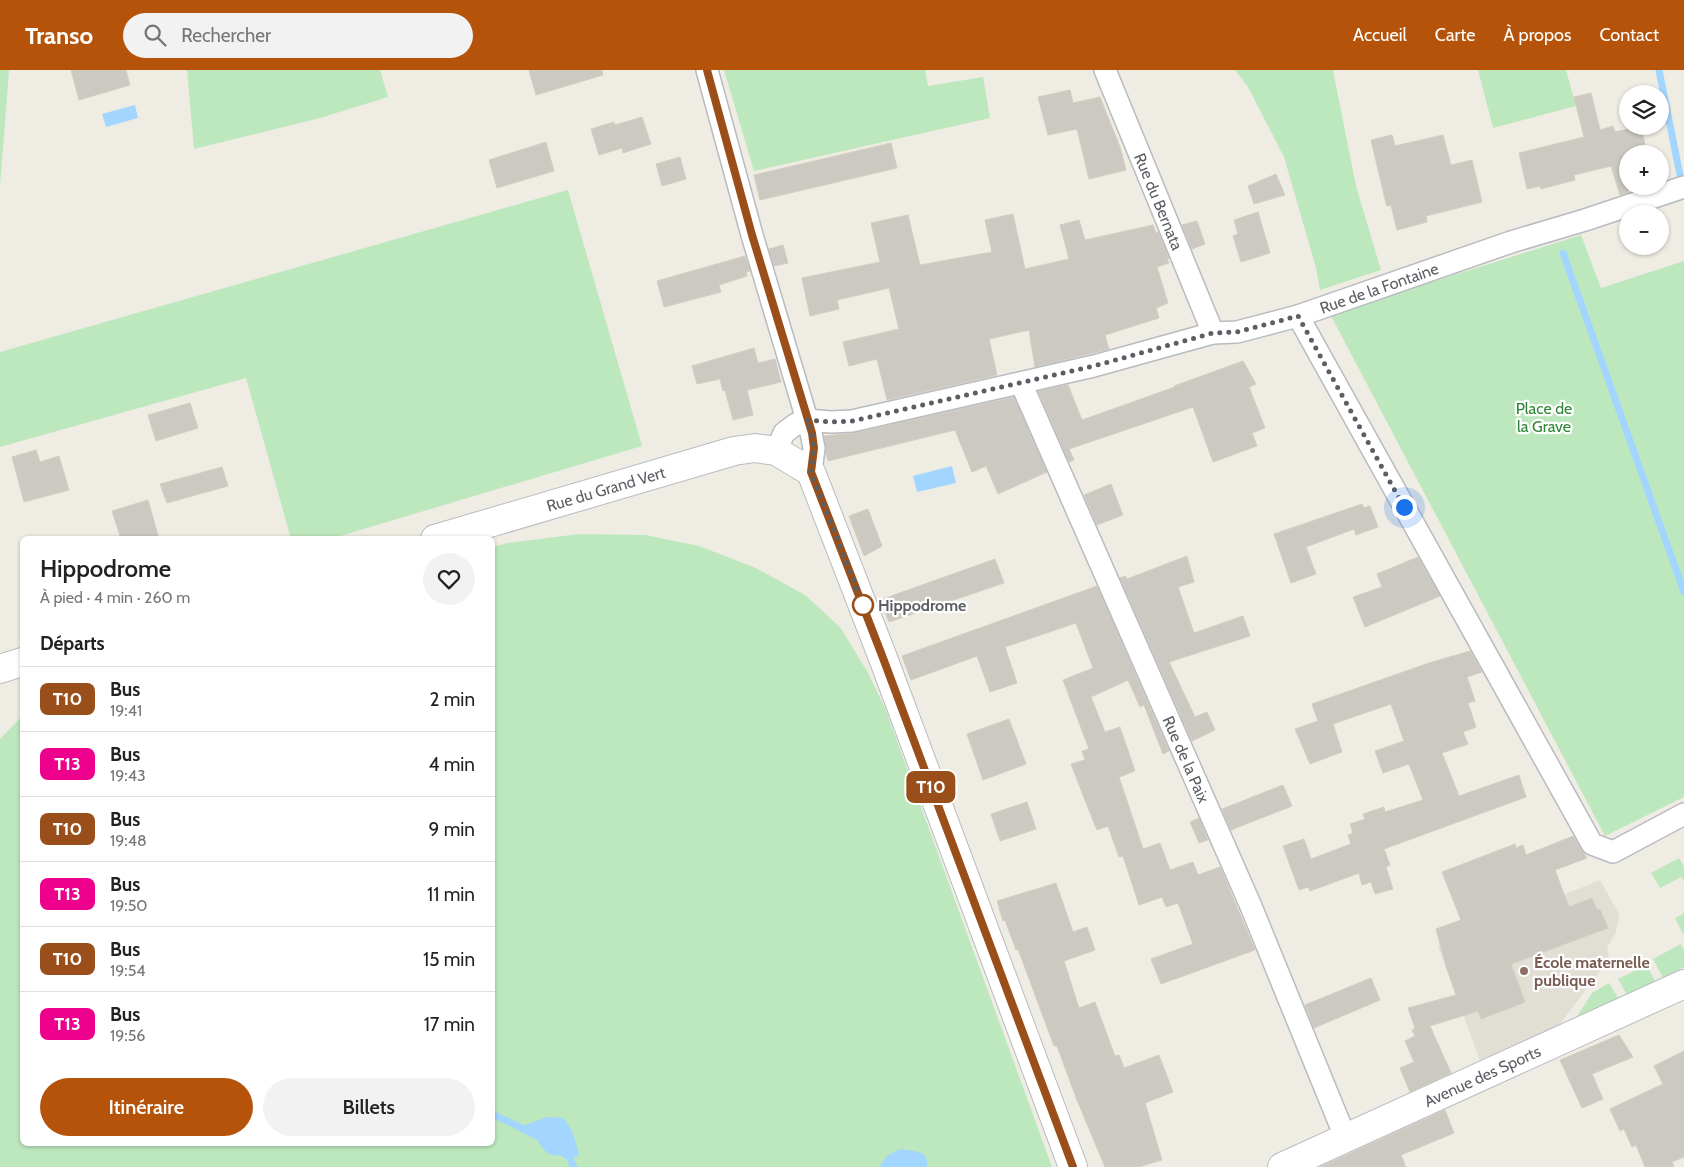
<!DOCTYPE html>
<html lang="fr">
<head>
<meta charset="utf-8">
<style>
	:root { --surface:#fff; --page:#f2f2f2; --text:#222; --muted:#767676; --line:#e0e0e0; --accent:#b45309 }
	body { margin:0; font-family:Cabin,sans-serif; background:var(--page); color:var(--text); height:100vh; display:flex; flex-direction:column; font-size:19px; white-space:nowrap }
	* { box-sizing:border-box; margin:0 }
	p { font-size:16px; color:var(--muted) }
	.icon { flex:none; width:28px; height:28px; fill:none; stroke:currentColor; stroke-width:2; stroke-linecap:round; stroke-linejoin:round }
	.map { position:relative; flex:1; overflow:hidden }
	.panel { position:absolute; left:20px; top:466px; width:475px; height:610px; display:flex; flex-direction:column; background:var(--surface); border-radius:8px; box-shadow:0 1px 4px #0004 }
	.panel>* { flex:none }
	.badge { padding:0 10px; border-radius:8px; font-size:18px; line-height:32px }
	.tools { position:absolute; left:1619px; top:15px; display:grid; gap:10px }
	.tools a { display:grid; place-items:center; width:50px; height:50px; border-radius:50%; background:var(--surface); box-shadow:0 1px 4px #0004; font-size:25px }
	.you { position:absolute; width:25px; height:25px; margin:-12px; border:4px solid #fff; border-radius:50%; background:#1a73e8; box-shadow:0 0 0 8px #1a73e833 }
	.map>.badge { position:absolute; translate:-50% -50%; box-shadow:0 0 0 2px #fff }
	h2 { padding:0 20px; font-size:19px; line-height:45px }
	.round { display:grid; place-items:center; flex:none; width:52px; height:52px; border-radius:26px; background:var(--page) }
	.summary { display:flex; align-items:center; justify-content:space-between; height:85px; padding:0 20px }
	h1 { font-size:24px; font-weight:600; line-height:38px }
	.button { display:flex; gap:10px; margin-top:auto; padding:10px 20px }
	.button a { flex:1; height:58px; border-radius:30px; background:var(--accent); color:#fff; font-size:20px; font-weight:600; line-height:58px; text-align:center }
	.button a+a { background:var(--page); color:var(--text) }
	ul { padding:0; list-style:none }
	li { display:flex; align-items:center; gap:15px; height:65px; padding:0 20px; border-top:1px solid var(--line) }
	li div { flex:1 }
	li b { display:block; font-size:19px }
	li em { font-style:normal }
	li .badge { min-width:55px; font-weight:700; text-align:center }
	header { display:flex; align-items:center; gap:30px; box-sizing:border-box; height:70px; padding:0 25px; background:var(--accent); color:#fff }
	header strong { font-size:24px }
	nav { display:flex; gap:28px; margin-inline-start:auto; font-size:18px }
	.search { width:350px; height:45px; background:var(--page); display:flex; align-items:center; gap:12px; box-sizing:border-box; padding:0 18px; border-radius:28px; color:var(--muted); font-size:19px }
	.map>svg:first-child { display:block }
	.education { fill:#e1ded3 }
	.green { fill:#bde8be }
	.water { fill:#a2d6ff }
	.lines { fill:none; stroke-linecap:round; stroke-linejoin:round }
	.stream { stroke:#a2d6ff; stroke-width:7 }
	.building { fill:#ccc9c2; stroke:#d4cec0 }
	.street-casing { stroke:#b8bbc0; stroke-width:24 }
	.secondary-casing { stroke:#b8bcc2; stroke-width:30 }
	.street { stroke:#fff; stroke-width:21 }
	.secondary { stroke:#fff; stroke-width:28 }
	.line-casing { stroke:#fff; stroke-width:11 }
	.line { stroke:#9a4e19; stroke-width:8 }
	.walk { stroke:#5b5f64; stroke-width:5; stroke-dasharray:0 9 }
	.stop-dot { fill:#fff; stroke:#9a4e19; stroke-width:2.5 }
	.education-dot { fill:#8d6e63; stroke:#fff; stroke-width:2 }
	.labels { text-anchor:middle; stroke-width:4.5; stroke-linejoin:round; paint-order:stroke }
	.street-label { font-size:16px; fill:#5b5f64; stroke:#fff }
	.park-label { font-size:16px; fill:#2f8735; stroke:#fff }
	.stop-label { font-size:16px; font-weight:bold; fill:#5b5f64; stroke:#fff; text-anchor:start }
	.education-label { font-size:16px; font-weight:bold; fill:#785e54; stroke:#fff; text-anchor:start }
</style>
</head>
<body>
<header>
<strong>Transo</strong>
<div class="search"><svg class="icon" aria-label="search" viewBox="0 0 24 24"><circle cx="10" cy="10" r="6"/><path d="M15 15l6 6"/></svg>Rechercher</div>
<nav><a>Accueil</a><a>Carte</a><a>À propos</a><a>Contact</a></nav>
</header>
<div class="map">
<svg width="1684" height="1097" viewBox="0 0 1684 1097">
	<rect width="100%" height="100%" fill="#efece3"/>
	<!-- education -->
	<path class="education" d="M1600,810L1619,844L1616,862L1607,878L1609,889L1560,954L1551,961L1482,996L1438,876Z"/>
	<!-- green -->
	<g class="green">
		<path d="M0,0H9L0,116Z"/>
		<path d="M187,0H380L388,27L320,48L194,79Z"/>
		<path d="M724,0H925L928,16L983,7L990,48L754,101Z"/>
		<path d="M1235,0H1333L1356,116L1381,200L1320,220L1316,198L1284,87L1248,17Z"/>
		<path d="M1478,0H1566L1576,36L1493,58Z"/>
		<path d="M568,120L642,376L330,469H291L246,308L0,377V282Z"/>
		<path d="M1581,165L1601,218L1684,191V727L1605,766L1330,244Z"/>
		<path d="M579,464L645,465L699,476L756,498L805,525L840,557L867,601L885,638L1052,1097H0V669L22,646V1074H492L493,477L508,473Z"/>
		<path d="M1679,788L1684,797V811L1681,807L1660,818L1651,803Z"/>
		<path d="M1684,843V863L1683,864L1675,848Z"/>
		<path d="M1681,874L1684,880V897L1663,908L1653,889Z"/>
		<path d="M1647,895L1655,911L1627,925L1618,909Z"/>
		<path d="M1609,913L1618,928L1576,948L1592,923Z"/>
	</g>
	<!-- water -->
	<g class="water">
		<path d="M135,35L138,48L106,57L102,44Z"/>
		<path d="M952,396L956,413L917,422L913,406Z"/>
		<path d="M547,1047L563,1048C573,1058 575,1071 579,1084L576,1087L551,1085L544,1080L537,1070L519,1061L520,1057Z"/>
		<path d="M901,1079C915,1082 929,1079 927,1097H880C884,1087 891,1082 901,1079Z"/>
	</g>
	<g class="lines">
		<!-- stream -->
		<g class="stream">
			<path d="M1659,0L1680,105"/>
			<path d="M1563,183L1684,522"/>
			<path d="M492,1044L528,1061"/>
			<path d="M563,1082L569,1087L574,1097"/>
		</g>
	</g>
	<!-- building -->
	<g class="building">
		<path d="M71,0H126L130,15L79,30Z"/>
		<path d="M529,0H602L603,5L536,25Z"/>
		<path d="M1070,20L1073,33L1100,27L1120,77L1126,100L1089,109L1077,59L1048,65L1038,27Z"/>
		<path d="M1591,23L1600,60L1613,56L1615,62L1641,56L1647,84H1628V123L1620,125L1611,96L1574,105L1575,110L1541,119L1540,116L1527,119L1519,83L1584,67L1574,27Z"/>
		<path d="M642,47L651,74L623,83L622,78L599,85L591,59L614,52L615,55Z"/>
		<path d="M1392,65L1395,76L1443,65L1451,95L1472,90L1482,132L1426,146L1427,152L1397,160L1391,135L1387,136L1386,133L1371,70Z"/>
		<path d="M546,72L554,101L497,118L489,90Z"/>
		<path d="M891,73L897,98L760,130L754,105Z"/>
		<path d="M680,87L686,109L662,116L656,94Z"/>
		<path d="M1276,104L1285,125L1254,134L1248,116Z"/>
		<path d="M1258,142L1270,183L1241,192L1233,166L1238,164L1234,150Z"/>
		<path d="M1013,144L1025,199L1069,189L1060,155L1079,150L1085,170L1153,155L1156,163L1158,162L1169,188L1167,189L1169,193L1157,197L1168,233L1156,238L1159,248L1105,265L1109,279L1035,297L1029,260L989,269L997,305L887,330L877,289L849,296L843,272L899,259L889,218L837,230L839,239L810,246L802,208L880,192L871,153L908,145L920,195L992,182L985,150Z"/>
		<path d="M1197,151L1205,174L1192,179L1182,155Z"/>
		<path d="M783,175L788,193L774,196L769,179Z"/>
		<path d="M745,186L750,201L746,202L747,206L719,215L721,222L664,237L657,211Z"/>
		<path d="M754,278L758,293L775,289L781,312L747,320L753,345L733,350L725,320L723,321L720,309L697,314L692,296Z"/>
		<path d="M1243,291L1256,314L1249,317L1265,358L1252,363L1257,376L1213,392L1193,337L1069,379L1074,390L1069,392L1038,321L1068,315L1082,350L1175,317L1174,316Z"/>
		<path d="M1014,327L1047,402L998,424L986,396L972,402L955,360L828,391L826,384L824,366L855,363Z"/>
		<path d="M190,333L198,358L156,371L148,345Z"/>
		<path d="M36,380L40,392L59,386L69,420L24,432L12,387Z"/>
		<path d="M222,397L228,416L167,433L160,414Z"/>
		<path d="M1111,414L1123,445L1097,455L1084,425Z"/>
		<path d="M148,430L159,469H121L112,441Z"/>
		<path d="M1362,434L1364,438L1370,436L1378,457L1356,465L1354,459L1306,477L1316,504L1291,513L1274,464Z"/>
		<path d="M868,439L882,476L864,486L849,446Z"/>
		<path d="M1187,486L1194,512L1178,517L1194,563L1243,546L1250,566L1169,592L1195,647L1207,642L1215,660L1192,671L1120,508L1125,506L1127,509Z"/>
		<path d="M1418,487L1440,526L1365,557L1353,527L1382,517L1377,504Z"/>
		<path d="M995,489L1004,513L889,552L880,530Z"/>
		<path d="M1097,516L1169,681L1163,684L1144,635L1140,637L1128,610L1091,627L1105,662L1120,657L1135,701L1119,707L1143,779L1160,773L1170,800L1193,792L1198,805L1220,797L1255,880L1161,914L1151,889L1193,874L1178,833L1166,837L1162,827L1139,835L1123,786L1119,787L1108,756L1097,760L1083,725L1071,694L1085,690L1082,681L1089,679L1063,610L1093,598L1076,553L1005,577L1017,613L990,622L977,586L911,610L902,586Z"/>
		<path d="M1470,581L1482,602L1467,607L1475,631L1468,633L1476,657L1463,662L1468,674L1442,683L1459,726L1519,705L1526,727L1384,779L1390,795L1386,797L1393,819L1375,824L1371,812L1362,815L1359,803L1310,821L1308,817L1299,820L1283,776L1304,769L1311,789L1351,774L1348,765L1353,763L1350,754L1365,749L1363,744L1384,737L1385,742L1423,730L1409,694L1383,703L1375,681L1404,671L1391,634L1333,654L1342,682L1310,694L1295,659L1318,651L1312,634L1429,593Z"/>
		<path d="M1009,649L1026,694L983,710L967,664Z"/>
		<path d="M1283,715L1292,736L1231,760L1222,739Z"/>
		<path d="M1027,732L1036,759L1000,771L991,744Z"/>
		<path d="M1199,748L1208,770L1199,773L1190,752Z"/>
		<path d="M1573,766L1587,788L1555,800L1569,837L1592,828L1597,840L1600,839L1608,858L1511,894L1525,932L1481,949L1478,941L1430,956L1451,1003L1410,1022L1400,998L1414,992L1405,971L1415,966L1412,960L1415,958L1408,938L1456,925L1446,896L1436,859L1461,850L1442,802L1515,774L1516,778L1523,775L1526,785Z"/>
		<path d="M1056,813L1073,862L1087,857L1095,880L1064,891L1079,938L1095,932L1115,986L1119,985L1124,998L1159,985L1173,1022L1145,1033L1162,1090L1138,1097H1105L1077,1030L1057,976H1054L1018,879L1016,880L1005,850L1003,851L997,831Z"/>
		<path d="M1371,908L1380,930L1314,958L1305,935Z"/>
		<path d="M1619,965L1633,987L1592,1004L1603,1029L1582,1038L1560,990Z"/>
		<path d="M1684,981V1087L1672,1092L1674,1097H1645L1636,1075L1632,1077L1624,1059L1620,1061L1610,1039L1663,1014L1654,996Z"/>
		<path d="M1445,1040L1454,1063L1401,1085L1406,1097H1320Z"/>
	</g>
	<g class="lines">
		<defs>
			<g id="street">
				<path d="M707,0L752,165L811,363L814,378L811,402"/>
				<path id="s1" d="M1105,0L1213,263"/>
				<path d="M1298,246L1592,774L1613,782L1684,744"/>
				<path id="s2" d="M1021,313L1250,834L1346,1069"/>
				<path id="s3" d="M776,381L784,363L796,354L806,350L831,352L852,351L1094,296L1213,263L1237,262L1298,246L1511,172L1585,150L1684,117"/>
			</g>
			<g id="secondary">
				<path id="s4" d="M435,469L734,381L755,378L776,381L811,402L883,588L1073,1097"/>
				<path d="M0,599L22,592"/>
				<path id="s5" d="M1282,1097L1684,914"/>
			</g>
		</defs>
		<!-- street casing -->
		<use href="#street" class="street-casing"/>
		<!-- secondary casing -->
		<use href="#secondary" class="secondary-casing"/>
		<!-- street -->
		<use href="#street" class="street"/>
		<!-- secondary -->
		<use href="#secondary" class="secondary"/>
	</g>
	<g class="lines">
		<defs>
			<path id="line" d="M707,0L752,165L812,363L814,378L811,402L883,588L1073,1097"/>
		</defs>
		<!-- line casing -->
		<use href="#line" class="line-casing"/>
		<!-- line -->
		<use href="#line" class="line"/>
		<!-- walk -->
		<path class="walk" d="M863,535L811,402L814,378L812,363L806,350L831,352L852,351L1094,296L1213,263L1237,262L1298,246L1404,437"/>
	</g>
	<!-- markers -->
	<circle class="stop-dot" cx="863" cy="535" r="10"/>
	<circle class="education-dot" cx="1524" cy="901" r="5"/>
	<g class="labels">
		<!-- street labels -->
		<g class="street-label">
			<text dy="6" stroke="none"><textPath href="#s1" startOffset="142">Rue du Bernata</textPath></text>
			<text dy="6" stroke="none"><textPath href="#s3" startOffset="636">Rue de la Fontaine</textPath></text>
			<text dy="6" stroke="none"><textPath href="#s4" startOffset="178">Rue du Grand Vert</textPath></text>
			<text dy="6" stroke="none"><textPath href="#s2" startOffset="411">Rue de la Paix</textPath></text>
			<text dy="6" stroke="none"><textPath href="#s5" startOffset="220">Avenue des Sports</textPath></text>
		</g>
		<!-- park labels -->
		<g class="park-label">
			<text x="1544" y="344">Place de<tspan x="1544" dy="18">la Grave</tspan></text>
		</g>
		<!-- stop labels -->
		<g class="stop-label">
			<text x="878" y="541">Hippodrome</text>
		</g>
		<!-- education labels -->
		<g class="education-label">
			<text x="1534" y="898">École maternelle<tspan x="1534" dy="18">publique</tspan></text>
		</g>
	</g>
</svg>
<div class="tools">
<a><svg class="icon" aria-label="layers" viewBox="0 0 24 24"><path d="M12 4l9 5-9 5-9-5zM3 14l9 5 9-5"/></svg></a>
<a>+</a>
<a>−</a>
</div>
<div class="you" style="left:1404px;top:437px"></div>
<b class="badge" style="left:931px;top:717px;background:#9a4e19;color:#fff">T10</b>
<section class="panel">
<div class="summary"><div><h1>Hippodrome</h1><p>À pied · 4 min · 260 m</p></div><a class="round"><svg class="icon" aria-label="heart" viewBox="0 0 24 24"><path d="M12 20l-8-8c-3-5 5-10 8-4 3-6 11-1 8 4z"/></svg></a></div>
<h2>Départs</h2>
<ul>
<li><span class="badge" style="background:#9a4e19;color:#fff">T10</span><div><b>Bus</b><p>19:41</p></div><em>2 min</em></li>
<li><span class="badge" style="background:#ec008c;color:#fff">T13</span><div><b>Bus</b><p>19:43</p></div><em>4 min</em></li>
<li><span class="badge" style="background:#9a4e19;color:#fff">T10</span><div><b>Bus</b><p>19:48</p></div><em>9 min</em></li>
<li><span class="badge" style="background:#ec008c;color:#fff">T13</span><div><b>Bus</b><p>19:50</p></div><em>11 min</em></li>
<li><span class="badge" style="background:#9a4e19;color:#fff">T10</span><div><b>Bus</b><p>19:54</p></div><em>15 min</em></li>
<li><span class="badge" style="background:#ec008c;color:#fff">T13</span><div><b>Bus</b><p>19:56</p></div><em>17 min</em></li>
</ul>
<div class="button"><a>Itinéraire</a><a>Billets</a></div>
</section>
</div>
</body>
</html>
